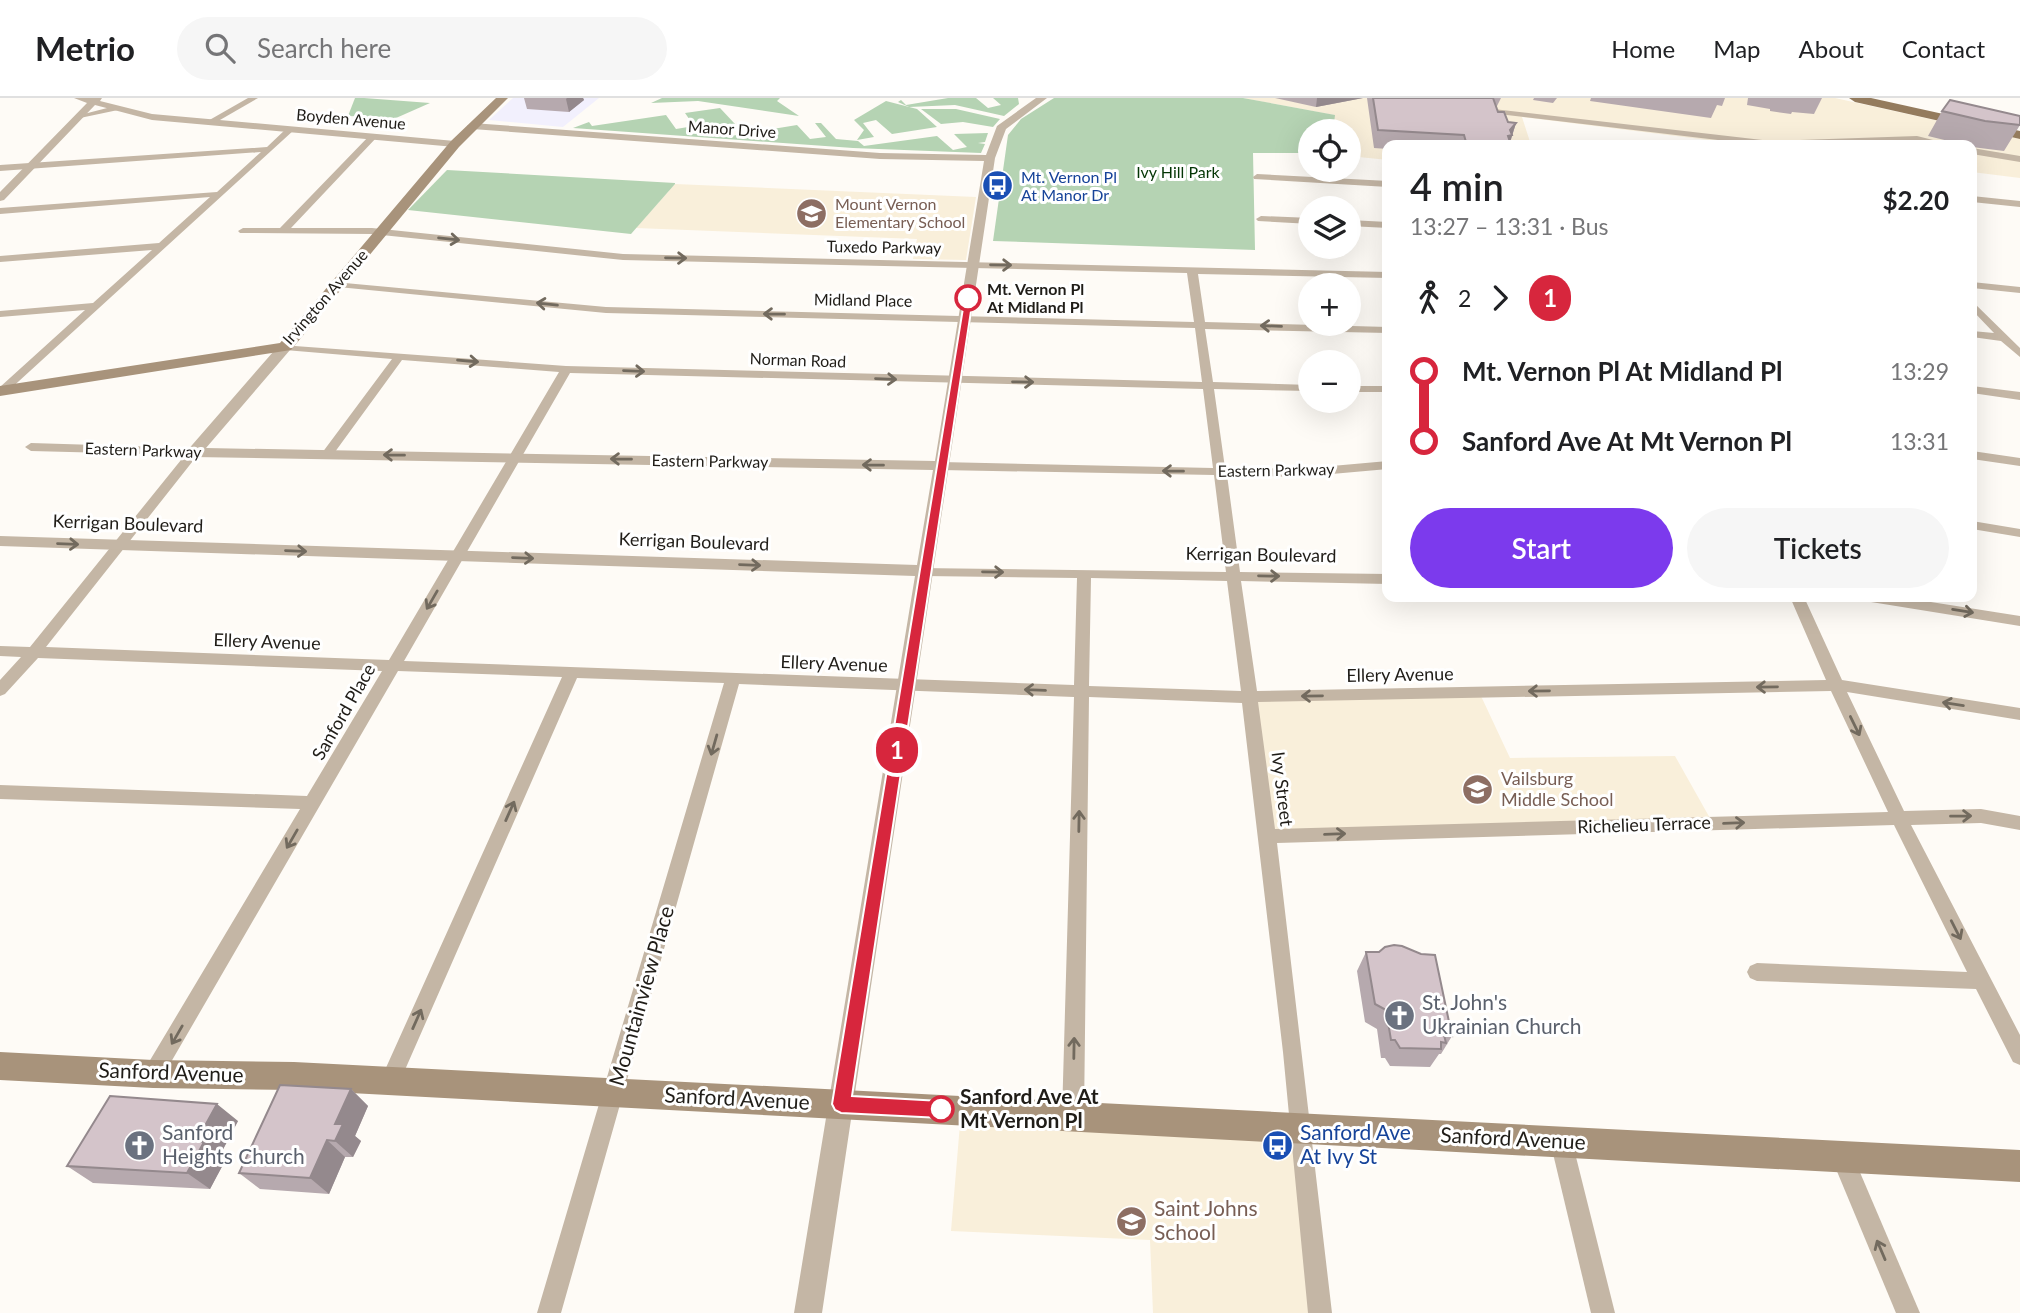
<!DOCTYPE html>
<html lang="en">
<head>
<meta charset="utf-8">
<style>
	:root { --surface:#fff; --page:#f6f6f6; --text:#202124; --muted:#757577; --line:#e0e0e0; --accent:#7c3aed }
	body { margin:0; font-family:Lato,sans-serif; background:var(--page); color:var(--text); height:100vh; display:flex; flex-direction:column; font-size:26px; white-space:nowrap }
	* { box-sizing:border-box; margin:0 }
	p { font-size:23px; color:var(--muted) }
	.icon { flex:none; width:38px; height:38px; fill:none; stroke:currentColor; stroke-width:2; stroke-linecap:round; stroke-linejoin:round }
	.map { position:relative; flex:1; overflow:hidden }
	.panel { position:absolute; left:1382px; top:42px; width:595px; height:462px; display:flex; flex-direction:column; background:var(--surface); border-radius:14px; box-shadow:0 7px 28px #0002 }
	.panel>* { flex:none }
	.badge { padding:0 14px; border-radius:23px; font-size:24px; line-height:46px }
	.fabs { position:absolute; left:1298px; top:21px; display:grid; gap:14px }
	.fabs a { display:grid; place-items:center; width:63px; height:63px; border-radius:50%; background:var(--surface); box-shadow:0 7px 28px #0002; font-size:35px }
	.map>.badge { position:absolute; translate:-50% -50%; box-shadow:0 0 0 4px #fff }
	.legs { display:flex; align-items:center; gap:10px; height:77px; padding:0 28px; font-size:23px }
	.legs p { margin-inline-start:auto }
	.summary { display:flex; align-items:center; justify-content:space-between; height:119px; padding:0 28px }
	h1 { font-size:38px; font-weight:600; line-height:52px }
	.cta { display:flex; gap:14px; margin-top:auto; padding:14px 28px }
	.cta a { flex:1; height:80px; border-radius:42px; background:var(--accent); color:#fff; font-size:28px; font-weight:600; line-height:80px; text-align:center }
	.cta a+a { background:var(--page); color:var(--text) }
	ul { padding:0 28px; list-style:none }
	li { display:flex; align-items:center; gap:24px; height:70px; font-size:26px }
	li i { display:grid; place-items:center; width:10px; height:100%; margin:0 9px; background:currentColor }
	li i::after { content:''; width:18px; height:18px; margin:-9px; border:5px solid; border-radius:50%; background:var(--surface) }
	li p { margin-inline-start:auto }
	li:first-child i { background:linear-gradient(#0000 50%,currentColor 0) }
	li:last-child i { background:linear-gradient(currentColor 50%,#0000 0) }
	header { display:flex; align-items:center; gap:42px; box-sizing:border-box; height:98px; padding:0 35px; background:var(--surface); border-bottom:2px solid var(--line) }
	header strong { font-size:33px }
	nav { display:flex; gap:38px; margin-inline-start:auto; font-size:24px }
	.search { width:490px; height:63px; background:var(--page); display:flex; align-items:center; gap:18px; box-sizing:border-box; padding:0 24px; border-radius:38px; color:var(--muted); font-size:26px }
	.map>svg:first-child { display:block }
	.commercial { fill:#f2f0fd }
	.built { fill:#f9efda }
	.green { fill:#b5d3b3 }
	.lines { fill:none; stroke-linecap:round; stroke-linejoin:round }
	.minor { fill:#c4b6a5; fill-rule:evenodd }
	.tertiary { fill:#c4b6a5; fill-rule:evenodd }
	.secondary { fill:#a8937b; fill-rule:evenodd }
	.primary { fill:#947b5d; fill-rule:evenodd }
	.wall { fill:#b6a9ae }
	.shaded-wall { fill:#94898d }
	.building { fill:#d4c4ca; stroke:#94898d; stroke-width:2 }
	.oneway { stroke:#726a5e }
	.line-1 { fill:#d7263d; stroke:#fff; stroke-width:2 }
	.stop-1-dot { fill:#fff; stroke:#d7263d; stroke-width:3.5 }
	.labels { text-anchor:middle; stroke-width:6; stroke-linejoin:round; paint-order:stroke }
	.far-street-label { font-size:16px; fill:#201d18; stroke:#fff }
	.far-park-label { font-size:16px; fill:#043605; stroke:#fff }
	.far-transit-label { font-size:16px; fill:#164399; stroke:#fff; text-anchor:start }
	.far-education-label { font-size:16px; fill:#785e54; stroke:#fff; text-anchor:start }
	.far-stop-label { font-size:16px; font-weight:bold; fill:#201d18; stroke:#fff; text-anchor:start }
	.street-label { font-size:18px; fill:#201d18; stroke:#fff }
	.education-label { font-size:18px; fill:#785e54; stroke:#fff; text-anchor:start }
	.near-street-label { font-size:21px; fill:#201d18; stroke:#fff }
	.near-worship-label { font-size:21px; fill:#5b616d; stroke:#fff; text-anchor:start }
	.near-stop-label { font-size:21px; font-weight:bold; fill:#201d18; stroke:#fff; text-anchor:start }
	.near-transit-label { font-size:21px; fill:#164399; stroke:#fff; text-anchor:start }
	.near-education-label { font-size:21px; fill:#785e54; stroke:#fff; text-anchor:start }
</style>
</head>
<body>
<header>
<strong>Metrio</strong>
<div class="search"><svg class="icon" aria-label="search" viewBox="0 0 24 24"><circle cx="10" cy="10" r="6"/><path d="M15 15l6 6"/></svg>Search here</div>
<nav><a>Home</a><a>Map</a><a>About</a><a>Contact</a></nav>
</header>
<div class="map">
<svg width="2020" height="1215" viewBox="0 0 2020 1215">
	<rect width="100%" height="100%" fill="#fefbf6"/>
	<!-- commercial -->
	<path class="commercial" d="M513,0H599L563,29L489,22Z"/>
	<!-- built -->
	<g class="built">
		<path d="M1243,0H1835L2020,41V80L1972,74V47H1749L1522,19L1531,47H1388V62L1349,58V33H1333L1334,17Z"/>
		<path d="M675,86L976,99L966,162L913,161L917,141L636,130Z"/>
		<path d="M1481,598L1510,660L1675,658L1711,722L1266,734L1254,603Z"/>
		<path d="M961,1014L1302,1032L1319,1215H1153L1150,1142L951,1133Z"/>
	</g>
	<!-- green -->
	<g class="green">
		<path d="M355,0H364L430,5L396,20L348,18Z"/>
		<path d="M662,0H780L777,3L799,18L698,3L651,5Z"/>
		<path d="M948,0H976L988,10L1001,7L993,0H1018L1019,6L1004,18L955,7L909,9L898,4L901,2L906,7Z"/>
		<path d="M1054,0H1243L1335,17L1333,33H1311V55H1253L1255,152L993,143L1008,37L1021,21Z"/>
		<path d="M886,3L917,11L937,29L892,36L876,22L863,25L874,39L857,42L864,32L854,22Z"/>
		<path d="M720,10L735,26L716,29L725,39L797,27L810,41L826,39L815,25H821L836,41L858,43L864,48L937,38L953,52L967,49L954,36L988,35L985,44L978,45L985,46L981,55L853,50L573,30L589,24L592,28L666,17L676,31L694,28L685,15Z"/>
		<path d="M921,11H956L1000,21L993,29L963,24L941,26Z"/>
		<path d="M447,72L675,85V86L631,136L408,112Z"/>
	</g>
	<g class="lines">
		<!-- minor -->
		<g class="minor">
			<path d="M248,0H258L213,26L206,24Z"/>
			<path d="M115,8L118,12L80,20L76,18Z"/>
			<path d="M1476,9L1771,43L1917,38L1953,47L1917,44L1760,47L1473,13Z"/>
			<path d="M287,30L294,32L7,294L0,295V289L85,212L0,219V213L93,205L152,152L0,164V158L159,145L210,99L0,116V110L217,94L261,54L0,73V67L267,49Z"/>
			<path d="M370,37L377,39L291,130H372L623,156L1388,174V180L1198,176L1205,224L1388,229V235L1205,231L1213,284L1311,287V293L1214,291L1225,370L1298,371L1388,363V371L1298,379L1227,377L1240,474L1388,476V486L1241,483L1257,593L1826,582L1790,499H1804L1842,582L2020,610V622L1847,594L1904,713L1981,711L2020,718V732L1981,725L1911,727L2020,937V967L2013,964L1976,891L1757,883L1750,880L1747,874L1750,868L1757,865L1967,874L1894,727L1277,745L1332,1215H1308L1283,954L1242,605L1089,599L1084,1018L1080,1025L1073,1028L1066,1025L1062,1018L1074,599L739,586L561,1215H537L724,585L577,580L397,990L390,993L383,990L380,983L562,579L398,573L160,983L153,986L146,983L143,976L146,969L300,711L0,701V687L307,698L382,573L38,560L5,596L0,598V582L21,559L0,558V548L30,549L185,357L31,353L25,349L31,345L194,350L200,354L46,549L389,562L559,274L402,262L332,358L328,359L322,355L392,261L285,252L281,251V247L566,268L1202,284L1195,230L606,215L338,189L334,188V184L606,209L1194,224L1187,175L623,162L372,136L240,135L238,133L243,130H280ZM570,275L1203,291L1213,370L941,364L935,368L941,372L1214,377L1226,474L920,470L918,473L925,478L1077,480L1074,587L404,563ZM1091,480L1227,483L1241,593L1089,588ZM1831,593L1888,714L1275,731L1258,604Z"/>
			<path d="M1535,42L1554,47H1532V43Z"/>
			<path d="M1972,50L2020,58V64L1972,56Z"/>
			<path d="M1257,76L1388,83V89L1254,81L1253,79Z"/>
			<path d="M1972,98L2020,103V109L1972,104Z"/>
			<path d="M1261,118L1311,120V126L1258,123L1256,121Z"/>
			<path d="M1349,122L1388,124V130L1349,128Z"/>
			<path d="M1972,184L2020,189V195L1972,190Z"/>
			<path d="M1972,203L2020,250V259L2001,243L1972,239V233L1994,235L1972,212Z"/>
			<rect x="1349" y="288" width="39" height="6"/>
			<path d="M1972,288L2020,294V302L1972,295Z"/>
			<path d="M1972,353L2020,360V368L1972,361Z"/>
			<path d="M1972,423L2020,431V439L1972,431Z"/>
			<path d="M1864,499H1899L2020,518V528L1871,504Z"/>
			<path d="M1561,1032L1569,1035L1572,1043L1615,1215H1591L1550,1043L1553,1035Z"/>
			<path d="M1842,1048L1850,1051L1920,1215H1896L1831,1059L1834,1051Z"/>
		</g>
		<!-- tertiary -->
		<g class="tertiary">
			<path d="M74,0H102L100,3L152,16L455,43L460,46L455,49L152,22L95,7L4,102L0,103V94L87,5Z"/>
			<path d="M1036,0H1047L1006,31L995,60L822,1215H794L915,478L0,448V438L917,467L933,372L194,359L186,354L280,246H290V252L206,350L935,363L984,63L880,61L472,31L467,28L472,25L880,55L986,57L997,28Z"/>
		</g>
		<!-- secondary -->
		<g class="secondary">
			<path d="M496,0H508L459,49L291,252L0,298V288L280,245L451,43Z"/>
			<path d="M0,954L153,962L294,964L2020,1052V1084L294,992L153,990L0,982Z"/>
		</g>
		<!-- primary -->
		<path class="primary" d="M1849,0H1871L2020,33V41L1855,4Z"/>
	</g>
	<!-- wall -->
	<g class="wall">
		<path d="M524,0H583L584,2L569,14L527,11Z"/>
		<path d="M1275,0H1363L1316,9Z"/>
		<path d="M1367,0H1501L1497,8H1496L1498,14L1508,24L1516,25L1510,45L1511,47H1388V51L1374,50Z"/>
		<path d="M1534,0H1557L1553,5L1533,2Z"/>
		<path d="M1591,0H1725L1722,8L1717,7L1711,20L1590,3Z"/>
		<path d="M1748,0H1822L1814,16L1792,14L1791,16L1770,13V11L1747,7Z"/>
		<path d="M1942,13L2020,27L2004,53L1972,49V47H1965L1928,38Z"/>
		<path d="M1366,854H1379L1452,938L1441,956H1439L1430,969L1390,968L1385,960H1381L1377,931L1365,924L1357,873Z"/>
		<path d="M351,991L368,1008L355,1038L361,1043L353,1059H345L329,1096L260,1091L239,1075Z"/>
		<path d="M238,1023L220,1057L226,1061L210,1091L93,1085L67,1068Z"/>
	</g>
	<!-- shaded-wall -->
	<g class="shaded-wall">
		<path d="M567,0H583L584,2L569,14L566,1Z"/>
		<path d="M1317,0H1363L1316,9Z"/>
		<path d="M1516,25L1509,47H1505L1510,32Z"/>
		<path d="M351,991L368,1008L355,1038L361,1043L353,1059L335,1043V1026Z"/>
		<path d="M217,1006L238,1023L220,1057L226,1061L210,1091L187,1075L196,1044Z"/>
		<path d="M327,1042L345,1059L329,1096L310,1080Z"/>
	</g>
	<!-- building -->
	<g class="building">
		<path d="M1373,0H1493L1498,14H1504L1508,24L1516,25L1510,32L1512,37L1508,38L1511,47L1466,44L1464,37L1378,32Z"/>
		<path d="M1950,2L2020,18V27L1985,23L1942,13Z"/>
		<path d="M1394,847L1402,848L1421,856L1435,857L1452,938L1444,937L1446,945L1441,944V951L1400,950L1395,942H1391L1386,912L1375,906L1366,854H1379L1385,849Z"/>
		<path d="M280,987L351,991L335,1026H343L335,1043L327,1042L310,1080L239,1075Z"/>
		<path d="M110,998L217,1006L196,1044H204L187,1075L67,1068Z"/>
	</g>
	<!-- one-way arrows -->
	<defs><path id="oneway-shaft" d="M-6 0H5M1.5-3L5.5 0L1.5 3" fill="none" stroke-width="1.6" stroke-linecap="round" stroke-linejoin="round" transform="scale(1.75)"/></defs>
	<g class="oneway">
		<use href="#oneway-shaft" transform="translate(449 141) rotate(6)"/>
		<use href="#oneway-shaft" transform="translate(676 160) rotate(1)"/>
		<use href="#oneway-shaft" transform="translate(1001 167) rotate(1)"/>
		<use href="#oneway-shaft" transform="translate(547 206) rotate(-174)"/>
		<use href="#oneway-shaft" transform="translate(774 216) rotate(-179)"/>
		<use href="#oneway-shaft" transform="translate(1271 228) rotate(-178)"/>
		<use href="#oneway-shaft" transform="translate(468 263) rotate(5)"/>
		<use href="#oneway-shaft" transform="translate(634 273) rotate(2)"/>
		<use href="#oneway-shaft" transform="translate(886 281) rotate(2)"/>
		<use href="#oneway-shaft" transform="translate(1023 284) rotate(1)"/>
		<use href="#oneway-shaft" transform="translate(394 357) rotate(-179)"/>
		<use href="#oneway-shaft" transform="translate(621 361) rotate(-179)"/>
		<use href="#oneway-shaft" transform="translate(873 367) rotate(-179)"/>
		<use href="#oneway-shaft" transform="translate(1173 373) rotate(-179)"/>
		<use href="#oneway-shaft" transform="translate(68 446) rotate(2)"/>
		<use href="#oneway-shaft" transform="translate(296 453) rotate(2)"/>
		<use href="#oneway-shaft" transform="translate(523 460) rotate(2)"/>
		<use href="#oneway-shaft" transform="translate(750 467) rotate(2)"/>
		<use href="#oneway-shaft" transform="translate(993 474) rotate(1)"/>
		<use href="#oneway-shaft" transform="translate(1269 478) rotate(1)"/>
		<use href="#oneway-shaft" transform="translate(432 502) rotate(120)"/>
		<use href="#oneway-shaft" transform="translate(1963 513) rotate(9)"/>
		<use href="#oneway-shaft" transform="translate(1767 589) rotate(179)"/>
		<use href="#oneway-shaft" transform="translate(1035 592) rotate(-178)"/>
		<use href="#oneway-shaft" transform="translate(1539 593) rotate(179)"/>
		<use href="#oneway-shaft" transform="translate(1312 598) rotate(179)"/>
		<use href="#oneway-shaft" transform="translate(1953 606) rotate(-171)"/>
		<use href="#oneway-shaft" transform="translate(1855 628) rotate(64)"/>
		<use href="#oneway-shaft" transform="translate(714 647) rotate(106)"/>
		<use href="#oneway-shaft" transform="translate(510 713) rotate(-66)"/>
		<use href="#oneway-shaft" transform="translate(1961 718) rotate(-1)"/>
		<use href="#oneway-shaft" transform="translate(1079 723) rotate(-89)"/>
		<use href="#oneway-shaft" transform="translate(1734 725) rotate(-2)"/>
		<use href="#oneway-shaft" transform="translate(1335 736) rotate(-2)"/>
		<use href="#oneway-shaft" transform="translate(292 741) rotate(120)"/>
		<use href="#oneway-shaft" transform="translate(1956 832) rotate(63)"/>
		<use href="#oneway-shaft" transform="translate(417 921) rotate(-66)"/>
		<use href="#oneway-shaft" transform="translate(177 937) rotate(120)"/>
		<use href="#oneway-shaft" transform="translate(1074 950) rotate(-89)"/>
		<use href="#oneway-shaft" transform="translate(1881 1152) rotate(-113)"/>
	</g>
	<!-- line-1 -->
	<path class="line-1" d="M965,198L973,200L852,998L941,1003L947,1005L950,1011L947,1018L941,1020L841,1015L835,1012L832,1006Z"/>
	<!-- icons -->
	<defs>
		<symbol id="bus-disc" viewBox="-11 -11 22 22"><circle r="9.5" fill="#1a4fb4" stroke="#fff"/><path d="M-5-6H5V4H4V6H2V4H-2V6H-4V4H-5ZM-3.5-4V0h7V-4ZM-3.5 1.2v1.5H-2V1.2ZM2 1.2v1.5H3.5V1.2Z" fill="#fff"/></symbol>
		<symbol id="school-disc" viewBox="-11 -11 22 22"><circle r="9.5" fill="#8d6e63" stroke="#fff"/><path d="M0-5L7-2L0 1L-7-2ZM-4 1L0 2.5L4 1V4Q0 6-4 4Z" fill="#fff"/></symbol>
		<symbol id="church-disc" viewBox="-11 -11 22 22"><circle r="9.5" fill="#6b7280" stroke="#fff"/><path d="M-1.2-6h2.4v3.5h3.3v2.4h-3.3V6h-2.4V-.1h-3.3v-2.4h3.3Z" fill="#fff"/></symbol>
	</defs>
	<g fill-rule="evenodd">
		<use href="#bus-disc" x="980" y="70" width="35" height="35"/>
		<use href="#school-disc" x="794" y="98" width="35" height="35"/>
		<use href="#school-disc" x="1460" y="674" width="35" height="35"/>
		<use href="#church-disc" x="1382" y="900" width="35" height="35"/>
		<use href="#church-disc" x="122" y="1030" width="35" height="35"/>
		<use href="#bus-disc" x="1260" y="1030" width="35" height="35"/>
		<use href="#school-disc" x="1114" y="1106" width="35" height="35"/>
	</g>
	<!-- markers -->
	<g class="stop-1-dot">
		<circle cx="968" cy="200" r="12"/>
		<circle cx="941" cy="1011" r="12"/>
	</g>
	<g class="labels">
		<!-- far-street labels -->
		<g class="far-street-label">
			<text transform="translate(351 21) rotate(5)" y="6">Boyden Avenue</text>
			<text transform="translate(732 31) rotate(4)" y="6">Manor Drive</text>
			<text transform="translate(884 149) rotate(1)" y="6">Tuxedo Parkway</text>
			<text transform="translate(325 199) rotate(-49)" y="6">Irvington Avenue</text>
			<text transform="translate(863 202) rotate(1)" y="6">Midland Place</text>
			<text transform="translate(798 262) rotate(2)" y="6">Norman Road</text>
			<text transform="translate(143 352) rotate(2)" y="6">Eastern Parkway</text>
			<text transform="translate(710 363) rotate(1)" y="6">Eastern Parkway</text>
			<text transform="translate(1276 372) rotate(-1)" y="6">Eastern Parkway</text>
		</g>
		<!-- far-park labels -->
		<g class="far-park-label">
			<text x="1178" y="80">Ivy Hill Park</text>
		</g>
		<!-- far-transit labels -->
		<g class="far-transit-label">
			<text x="1021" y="85">Mt. Vernon Pl<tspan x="1021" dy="18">At Manor Dr</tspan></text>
		</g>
		<!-- far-education labels -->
		<g class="far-education-label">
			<text x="835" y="112">Mount Vernon<tspan x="835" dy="18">Elementary School</tspan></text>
		</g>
		<!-- far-stop labels -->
		<g class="far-stop-label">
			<text x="987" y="197">Mt. Vernon Pl<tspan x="987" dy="18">At Midland Pl</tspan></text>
		</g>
		<!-- street labels -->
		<g class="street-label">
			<text transform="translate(128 426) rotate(2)" y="6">Kerrigan Boulevard</text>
			<text transform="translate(694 444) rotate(2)" y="6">Kerrigan Boulevard</text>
			<text transform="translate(1261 457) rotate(1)" y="6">Kerrigan Boulevard</text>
			<text transform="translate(267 544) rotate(2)" y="6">Ellery Avenue</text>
			<text transform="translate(834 566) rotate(2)" y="6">Ellery Avenue</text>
			<text transform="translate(1400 577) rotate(-1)" y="6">Ellery Avenue</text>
			<text transform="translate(344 614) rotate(-60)" y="6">Sanford Place</text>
			<text transform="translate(1282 691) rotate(83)" y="6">Ivy Street</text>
			<text transform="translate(1644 727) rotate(-2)" y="6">Richelieu Terrace</text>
		</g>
		<!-- education labels -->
		<g class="education-label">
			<text x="1501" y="687">Vailsburg<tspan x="1501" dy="21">Middle School</tspan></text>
		</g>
		<!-- near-street labels -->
		<g class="near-street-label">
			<text transform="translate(642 898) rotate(-74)" y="7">Mountainview Place</text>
			<text transform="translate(171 975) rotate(2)" y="7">Sanford Avenue</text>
			<text transform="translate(737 1001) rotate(3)" y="7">Sanford Avenue</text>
			<text transform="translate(1513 1041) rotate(3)" y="7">Sanford Avenue</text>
		</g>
		<!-- near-worship labels -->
		<g class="near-worship-label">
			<text x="1422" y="912">St. John's<tspan x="1422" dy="24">Ukrainian Church</tspan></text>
			<text x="162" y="1042">Sanford<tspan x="162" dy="24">Heights Church</tspan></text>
		</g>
		<!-- near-stop labels -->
		<g class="near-stop-label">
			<text x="960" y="1006">Sanford Ave At<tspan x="960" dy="24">Mt Vernon Pl</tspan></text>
		</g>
		<!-- near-transit labels -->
		<g class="near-transit-label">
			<text x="1300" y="1042">Sanford Ave<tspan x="1300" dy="24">At Ivy St</tspan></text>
		</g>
		<!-- near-education labels -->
		<g class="near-education-label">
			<text x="1154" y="1118">Saint Johns<tspan x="1154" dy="24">School</tspan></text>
		</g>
	</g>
</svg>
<div class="fabs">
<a><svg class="icon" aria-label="locate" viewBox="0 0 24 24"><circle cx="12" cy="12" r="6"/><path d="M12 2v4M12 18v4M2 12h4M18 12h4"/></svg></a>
<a><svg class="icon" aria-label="layers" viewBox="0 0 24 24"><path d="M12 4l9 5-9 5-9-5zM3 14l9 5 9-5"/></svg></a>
<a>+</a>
<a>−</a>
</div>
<b class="badge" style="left:897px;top:652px;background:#d7263d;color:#fff">1</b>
<section class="panel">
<div class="summary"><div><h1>4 min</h1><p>13:27 – 13:31 · Bus</p></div><b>$2.20</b></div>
<div class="legs"><svg class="icon" aria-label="walk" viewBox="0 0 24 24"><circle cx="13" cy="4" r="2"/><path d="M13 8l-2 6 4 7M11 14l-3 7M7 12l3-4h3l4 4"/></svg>2<svg class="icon" aria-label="forward" viewBox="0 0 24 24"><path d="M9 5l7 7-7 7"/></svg><b class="badge" style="background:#d7263d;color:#fff">1</b></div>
<ul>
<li><i style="color:#d7263d"></i><b>Mt. Vernon Pl At Midland Pl</b><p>13:29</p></li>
<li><i style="color:#d7263d"></i><b>Sanford Ave At Mt Vernon Pl</b><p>13:31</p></li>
</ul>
<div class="cta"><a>Start</a><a>Tickets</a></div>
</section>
</div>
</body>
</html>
